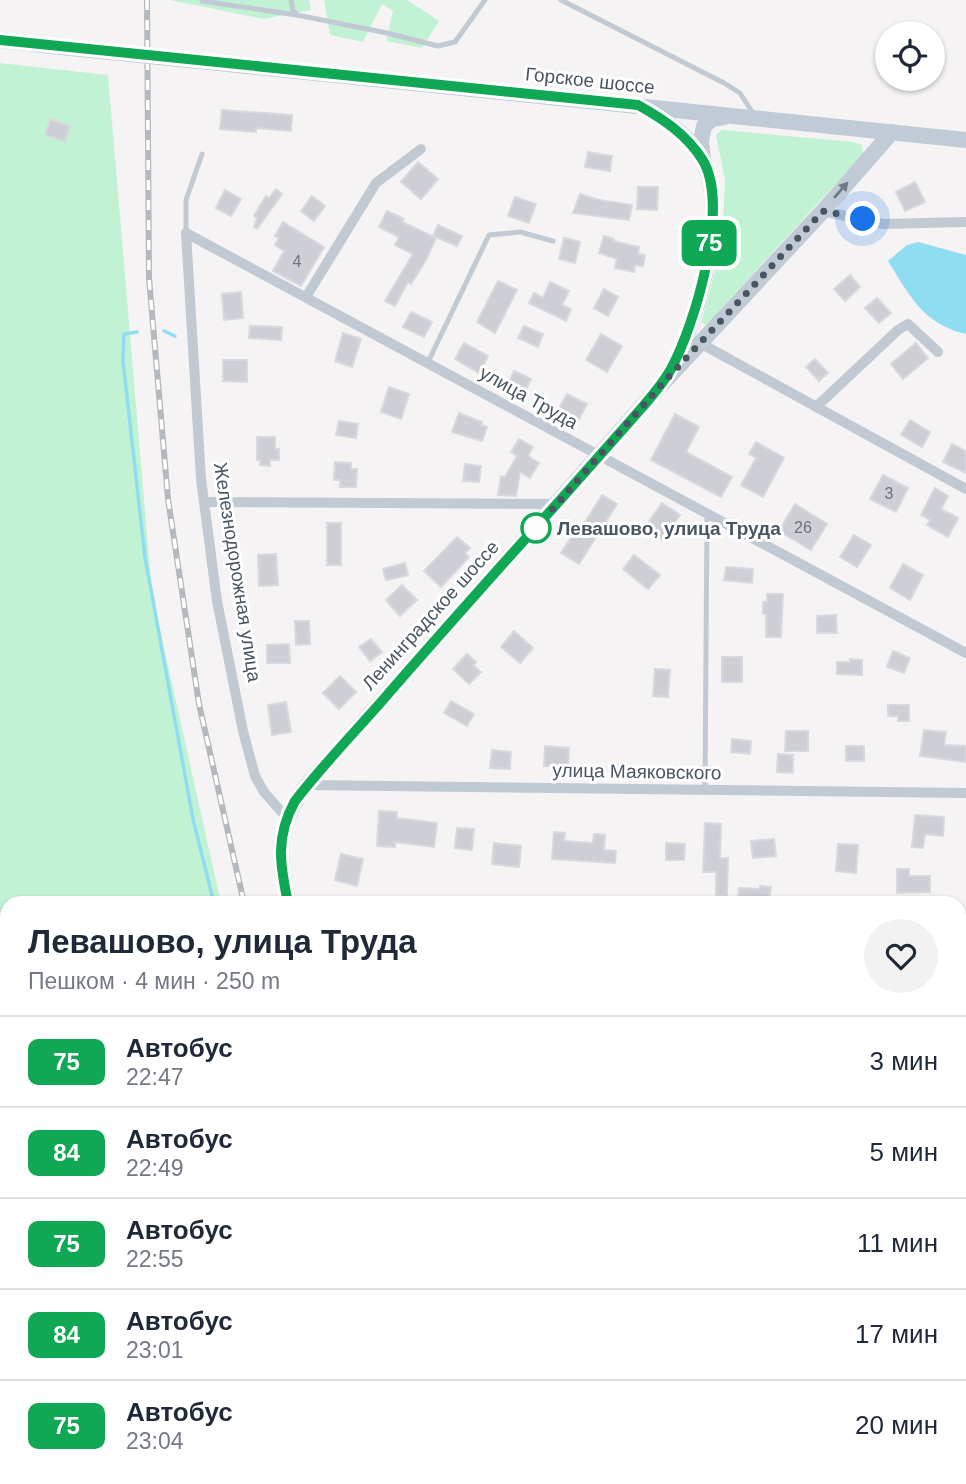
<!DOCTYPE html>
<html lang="ru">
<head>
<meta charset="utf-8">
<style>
	:root { --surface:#fff; --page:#f2f2f3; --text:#1f2937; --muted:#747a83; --line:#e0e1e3 }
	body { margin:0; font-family:Helvetica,sans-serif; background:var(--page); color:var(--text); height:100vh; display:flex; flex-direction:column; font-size:26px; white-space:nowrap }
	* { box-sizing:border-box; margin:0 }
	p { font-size:23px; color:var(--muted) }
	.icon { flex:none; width:38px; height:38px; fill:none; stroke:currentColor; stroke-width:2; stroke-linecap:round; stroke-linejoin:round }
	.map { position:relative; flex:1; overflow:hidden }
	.side { position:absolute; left:0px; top:896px; width:966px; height:588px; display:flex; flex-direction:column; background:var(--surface); border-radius:21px 21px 0 0; box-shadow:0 2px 5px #0004 }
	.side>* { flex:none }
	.badge { padding:0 14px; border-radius:10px; font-size:24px; line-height:46px }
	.tools { position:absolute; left:875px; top:21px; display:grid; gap:14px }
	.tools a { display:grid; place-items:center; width:70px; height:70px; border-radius:50%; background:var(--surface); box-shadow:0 2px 5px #0004; font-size:35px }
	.you { position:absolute; width:35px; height:35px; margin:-18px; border:5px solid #fff; border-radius:50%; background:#1a73e8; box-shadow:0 0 0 10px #1a73e833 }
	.map>.badge { position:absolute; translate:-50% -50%; box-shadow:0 0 0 4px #fff }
	.round { display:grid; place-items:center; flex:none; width:74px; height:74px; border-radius:37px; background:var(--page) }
	.head { display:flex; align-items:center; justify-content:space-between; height:119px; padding:0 28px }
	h1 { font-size:33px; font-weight:700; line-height:52px }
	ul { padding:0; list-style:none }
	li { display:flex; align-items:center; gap:21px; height:91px; padding:0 28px; border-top:2px solid var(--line) }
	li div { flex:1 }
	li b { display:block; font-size:26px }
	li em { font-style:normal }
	li .badge { min-width:77px; font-weight:700; text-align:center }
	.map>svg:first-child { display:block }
	.green { fill:#c2f2d4 }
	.water { fill:#8eddf0 }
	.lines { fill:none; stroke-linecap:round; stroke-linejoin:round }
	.stream { stroke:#8eddf0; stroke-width:3.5 }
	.building { fill:#cdcfd5; stroke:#d7d9de; stroke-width:2 }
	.lane { stroke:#c1cad2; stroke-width:5 }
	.street { stroke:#c1cad2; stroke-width:10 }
	.secondary { stroke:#c0cbd6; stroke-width:16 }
	.rail-casing { stroke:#b5b8bd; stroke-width:6 }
	.rail { stroke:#fff; stroke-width:3.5; stroke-dasharray:10; stroke-linecap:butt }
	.secondary-bridge { stroke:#c0cbd6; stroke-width:16 }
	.oneway { fill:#6d7984 }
	.line-casing { stroke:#fff; stroke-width:16 }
	.line { stroke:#10a855; stroke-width:10 }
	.walk { stroke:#495661; stroke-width:7; stroke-dasharray:0 12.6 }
	.stop-dot { fill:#fff; stroke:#10a855; stroke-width:3.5 }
	.labels { text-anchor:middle; stroke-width:6; stroke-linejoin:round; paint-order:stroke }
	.number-label { font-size:16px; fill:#6a747e }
	.street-label { font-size:19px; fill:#495661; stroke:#fff }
	.stop-label { font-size:19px; font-weight:bold; fill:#495661; stroke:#fff; text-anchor:start }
</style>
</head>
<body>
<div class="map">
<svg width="966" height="1484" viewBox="0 0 966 1484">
	<rect width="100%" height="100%" fill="#f5f3f3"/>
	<!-- green -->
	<g class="green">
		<path d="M170,0H309L311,10L263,19Z"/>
		<path d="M324,0H407L439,21L422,48L386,41L393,11L382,4L363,42L330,35Z"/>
		<path d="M0,63L108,75L152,594L221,903H7V1472L0,1477Z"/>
		<path d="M722,130L853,142L862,145L863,154L706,325L701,323L722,246L725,180L716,135Z"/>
		<path d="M58,1477H402L404,1484H59Z"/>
	</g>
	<!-- water -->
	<path class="water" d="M918,242L966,255V334C923,324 910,296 888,261L907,245Z"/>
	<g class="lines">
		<!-- stream -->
		<g class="stream">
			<path d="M164,331L175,336"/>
			<path d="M137,332L124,334L123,361L145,557L193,819L214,903"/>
		</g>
	</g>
	<!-- building -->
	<g class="building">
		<path d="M222,110L292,115L291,131L256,128V132L220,129Z"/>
		<path d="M50,119L70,126L65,142L45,135Z"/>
		<path d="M588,152L612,156L610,171L585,167Z"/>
		<path d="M418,162L438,179L421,199L401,182Z"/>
		<path d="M915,182L925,202L905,211L896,192Z"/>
		<path d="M638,187H658L657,210L637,209Z"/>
		<path d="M276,189L282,194L257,229L254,227L257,218L254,216L266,196L269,198Z"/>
		<path d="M225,190L241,199L231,216L216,208Z"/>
		<path d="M580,194L599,200L632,205L629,220L573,213Z"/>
		<path d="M312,196L325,206L314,221L301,211Z"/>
		<path d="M515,197L536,204L529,223L508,216Z"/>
		<path d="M387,211L404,219L402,222L436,238L426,260L411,284L408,282L395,306L385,301L413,254L395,245L399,237L379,227Z"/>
		<path d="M283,222L324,247L301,286L273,271L284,251L275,245L279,238L275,236Z"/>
		<path d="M438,225L462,236L457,246L433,236Z"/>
		<path d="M604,236L614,239L613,241L639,247L638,254L645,255L643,266L635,265L634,272L615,268L617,259L599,253Z"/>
		<path d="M564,238L580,242L575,263L559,259Z"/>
		<path d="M850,275L860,287L845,301L834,289Z"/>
		<path d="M498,281L517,290L495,333L477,322Z"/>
		<path d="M550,282L569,291L562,305L571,309L566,321L529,303L534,293L543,298Z"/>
		<path d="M604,289L618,297L608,316L594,308Z"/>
		<path d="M241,292L243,318L224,320L222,294Z"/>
		<path d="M877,298L891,313L879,323L865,308Z"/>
		<path d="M411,312L432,322L424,337L403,327Z"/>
		<path d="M250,326L282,327L281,340L249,338Z"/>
		<path d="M524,326L543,334L538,347L518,338Z"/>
		<path d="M343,333L361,339L352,367L335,361Z"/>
		<path d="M601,334L622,346L607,372L586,360Z"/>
		<path d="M464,343L488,356L479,373L455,359Z"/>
		<path d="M916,343L928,358L903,379L891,364Z"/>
		<path d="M815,359L828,373L819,381L806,367Z"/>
		<path d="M223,360H247V382L223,381Z"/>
		<path d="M514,371L531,379L524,394L507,386Z"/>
		<path d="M389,387L409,394L401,419L381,412Z"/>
		<path d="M567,394L587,404L577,423L557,412Z"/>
		<path d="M459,413L482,422L481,425L487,427L482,441L452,432Z"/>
		<path d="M675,414L699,427L686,452L732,477L721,497L651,460Z"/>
		<path d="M910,420L930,432L922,447L901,435Z"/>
		<path d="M339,421L358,424L356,438L336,435Z"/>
		<path d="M257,437H275V449H279V460H270V466L260,465V460H257Z"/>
		<path d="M519,439L533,447L528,456L539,463L530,478L520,472L516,496L498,495L501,476L505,477L517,456L511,452Z"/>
		<path d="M756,442L784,458L763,497L741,485L756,458L749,454Z"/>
		<path d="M952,444L966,451V473L943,462Z"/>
		<path d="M335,462L351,463V469H357L356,487H340V480H334Z"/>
		<path d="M465,464L481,466L479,482L463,481Z"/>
		<path d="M883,475L908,488L896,512L870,499Z"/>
		<path d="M935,488L948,496L941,509L958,518L948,537L927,525L930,520L921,515Z"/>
		<path d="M602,495L617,504L579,564L561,553L574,533L577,535Z"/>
		<path d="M662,503L680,515L663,540L645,527Z"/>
		<path d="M795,504L827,524L811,550L779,531Z"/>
		<rect x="327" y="523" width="14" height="42"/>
		<path d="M854,535L871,545L857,567L840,557Z"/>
		<path d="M457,537L470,548L465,553L469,557L441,587L424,571Z"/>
		<path d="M276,554L278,585L259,586L258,555Z"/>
		<path d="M634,555L660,575L648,589L623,569Z"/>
		<path d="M405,563L408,575L386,580L383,569Z"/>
		<path d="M903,564L923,575L910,600L890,588Z"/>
		<path d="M726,567L753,569L752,583L724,580Z"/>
		<path d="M402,585L417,600L400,616L386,600Z"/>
		<path d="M767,594H783L781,637H766V614H763V602H767Z"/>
		<path d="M836,615L837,633H817V616Z"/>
		<path d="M295,621H309L310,644L296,645Z"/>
		<path d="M514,631L533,648L520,663L501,647Z"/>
		<path d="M371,639L382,652L370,661L359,647Z"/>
		<path d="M289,644L290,663H267V645Z"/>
		<path d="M893,651L910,658L904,673L887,667Z"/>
		<path d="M467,654L476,662L473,665L481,672L469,684L453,669Z"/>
		<rect x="722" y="657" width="20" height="25"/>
		<path d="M850,659L862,660V675L837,674V662H850Z"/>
		<path d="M655,669L670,670L668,697L653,696Z"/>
		<path d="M340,676L356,692L339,709L323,693Z"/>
		<path d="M451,701L474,714L467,726L444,713Z"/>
		<path d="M286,702L291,732L272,735L268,705Z"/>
		<path d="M888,705H909V721H898V716H888Z"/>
		<path d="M924,730L946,732L944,745L966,746V762L920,756Z"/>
		<path d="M786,731H808V751H785Z"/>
		<path d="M732,739L751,741L750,754L731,752Z"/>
		<path d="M545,746L569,748L568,767L544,766Z"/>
		<rect x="846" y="746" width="18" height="15"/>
		<path d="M492,750L511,752L510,769L490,768Z"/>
		<path d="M778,754L793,755V773L777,772Z"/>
		<path d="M379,811L397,812V818L437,823L434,847L395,842V847L377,846Z"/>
		<path d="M915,815L944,817L943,836L925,834L923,848L912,847Z"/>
		<path d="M705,823L721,824L720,858H728L727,895H716V872H703Z"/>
		<path d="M457,828L474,829L472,850L455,848Z"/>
		<path d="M554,832L565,833L564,841L593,843L594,834L605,835L604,850L616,851L615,863L552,859Z"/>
		<path d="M774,839L776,856L753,858L751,841Z"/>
		<path d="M494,843L521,846L519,867L492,864Z"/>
		<path d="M666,843L685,844L684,860H666Z"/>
		<path d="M838,844L858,845L856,873L836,871Z"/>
		<path d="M341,854L363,859L357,886L335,880Z"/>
		<path d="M897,869H909V876H930V892L897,893Z"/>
		<path d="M760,886L771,887L769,901L738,898L739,888L760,889Z"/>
	</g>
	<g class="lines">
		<!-- lane -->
		<g class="lane">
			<path d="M291,0L293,10L297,15L387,33L438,46L455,42L485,0"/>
			<path d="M561,0L724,83L740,93L754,115"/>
			<path d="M202,1L297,15"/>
			<path d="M186,232V200L202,154"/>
			<path d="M428,362L489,235L520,232L553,241"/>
			<path d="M705,789L707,514"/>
			<path d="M0,1182L7,1185"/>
			<path d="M48,1477L49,1484"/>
		</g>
		<!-- street -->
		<g class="street">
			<path d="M823,211L883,224L966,222"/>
			<path d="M186,233L966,653"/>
			<path d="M186,233L201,479L217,601L243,731L255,776L264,792L286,817"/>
			<path d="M306,297L376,183L421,149"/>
			<path d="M700,343L966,489"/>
			<path d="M816,407L898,330L908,324L938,352"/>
			<path d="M204,502L556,504"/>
			<path d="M307,785L966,793"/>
			<path d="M959,1074L966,1075"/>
			<path d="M959,1352H966"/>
		</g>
		<!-- secondary -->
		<g class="secondary">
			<path d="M0,40L61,47"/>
			<path d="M209,62L966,140"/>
			<path d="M645,109C667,121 693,139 704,162C728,213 698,316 674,364"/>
			<path d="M703,160L701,141L704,126L712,119L724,117"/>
			<path d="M288,903C278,854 275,826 307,785L662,384L823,211L892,132"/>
			<path d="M508,1477L510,1484"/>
		</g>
		<defs>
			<g id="rail">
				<path d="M147,0L149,278L168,499L199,704L244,903"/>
				<path d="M424,1477L427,1484"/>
				<path d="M447,1477L450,1484"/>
			</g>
		</defs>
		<!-- rail casing -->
		<use href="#rail" class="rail-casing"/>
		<!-- rail -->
		<use href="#rail" class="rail"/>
		<!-- secondary-bridge -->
		<path class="secondary-bridge" d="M61,47L209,62"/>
	</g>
	<!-- one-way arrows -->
	<defs><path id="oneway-solid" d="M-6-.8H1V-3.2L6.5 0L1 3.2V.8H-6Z" transform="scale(1.75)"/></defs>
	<use class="oneway" href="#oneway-solid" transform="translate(841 190) rotate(-49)"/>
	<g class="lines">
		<defs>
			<path id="line" d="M0,40L638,105C663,119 686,134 702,159C731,204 695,325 671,369C661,387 646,403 632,419C609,445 585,472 562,498C501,566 441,633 382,701C353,734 322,766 295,801C275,837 280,865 288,903"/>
		</defs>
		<!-- line casing -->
		<use href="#line" class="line-casing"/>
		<!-- line -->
		<use href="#line" class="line"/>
		<!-- walk -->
		<path class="walk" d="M536,528L662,384L823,211L863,219"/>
	</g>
	<!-- markers -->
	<circle class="stop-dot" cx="536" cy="528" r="14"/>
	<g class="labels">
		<!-- number labels -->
		<g class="number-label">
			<text x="297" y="267">4</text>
			<text x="889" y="499">3</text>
			<text x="803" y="533">26</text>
		</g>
		<!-- street labels -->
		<g class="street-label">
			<text transform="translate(590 80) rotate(6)" y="7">Горское шоссе</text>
			<text transform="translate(529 397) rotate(29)" y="7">улица Труда</text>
			<text transform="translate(238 572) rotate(81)" y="7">Железнодорожная улица</text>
			<text transform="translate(430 615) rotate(-48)" y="7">Ленинградское шоссе</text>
			<text transform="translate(637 771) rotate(1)" y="7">улица Маяковского</text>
		</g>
		<!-- stop labels -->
		<g class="stop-label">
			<text x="557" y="535">Левашово, улица Труда</text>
		</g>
	</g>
</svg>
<div class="tools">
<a><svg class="icon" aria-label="locate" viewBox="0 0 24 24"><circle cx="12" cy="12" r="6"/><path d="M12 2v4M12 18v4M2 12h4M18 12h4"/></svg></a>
</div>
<div class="you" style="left:863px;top:219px"></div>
<b class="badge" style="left:709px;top:243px;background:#10a855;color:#fff">75</b>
<section class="side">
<div class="head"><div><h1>Левашово, улица Труда</h1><p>Пешком · 4 мин · 250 m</p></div><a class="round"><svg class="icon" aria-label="heart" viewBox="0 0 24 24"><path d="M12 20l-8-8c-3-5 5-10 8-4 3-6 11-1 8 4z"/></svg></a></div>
<ul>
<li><span class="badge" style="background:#10a855;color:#fff">75</span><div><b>Автобус</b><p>22:47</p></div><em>3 мин</em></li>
<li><span class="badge" style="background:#10a855;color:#fff">84</span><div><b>Автобус</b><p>22:49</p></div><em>5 мин</em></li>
<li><span class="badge" style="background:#10a855;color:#fff">75</span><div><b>Автобус</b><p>22:55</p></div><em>11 мин</em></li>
<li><span class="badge" style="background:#10a855;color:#fff">84</span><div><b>Автобус</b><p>23:01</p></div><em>17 мин</em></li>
<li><span class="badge" style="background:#10a855;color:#fff">75</span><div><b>Автобус</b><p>23:04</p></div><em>20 мин</em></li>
</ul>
</section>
</div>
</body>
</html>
